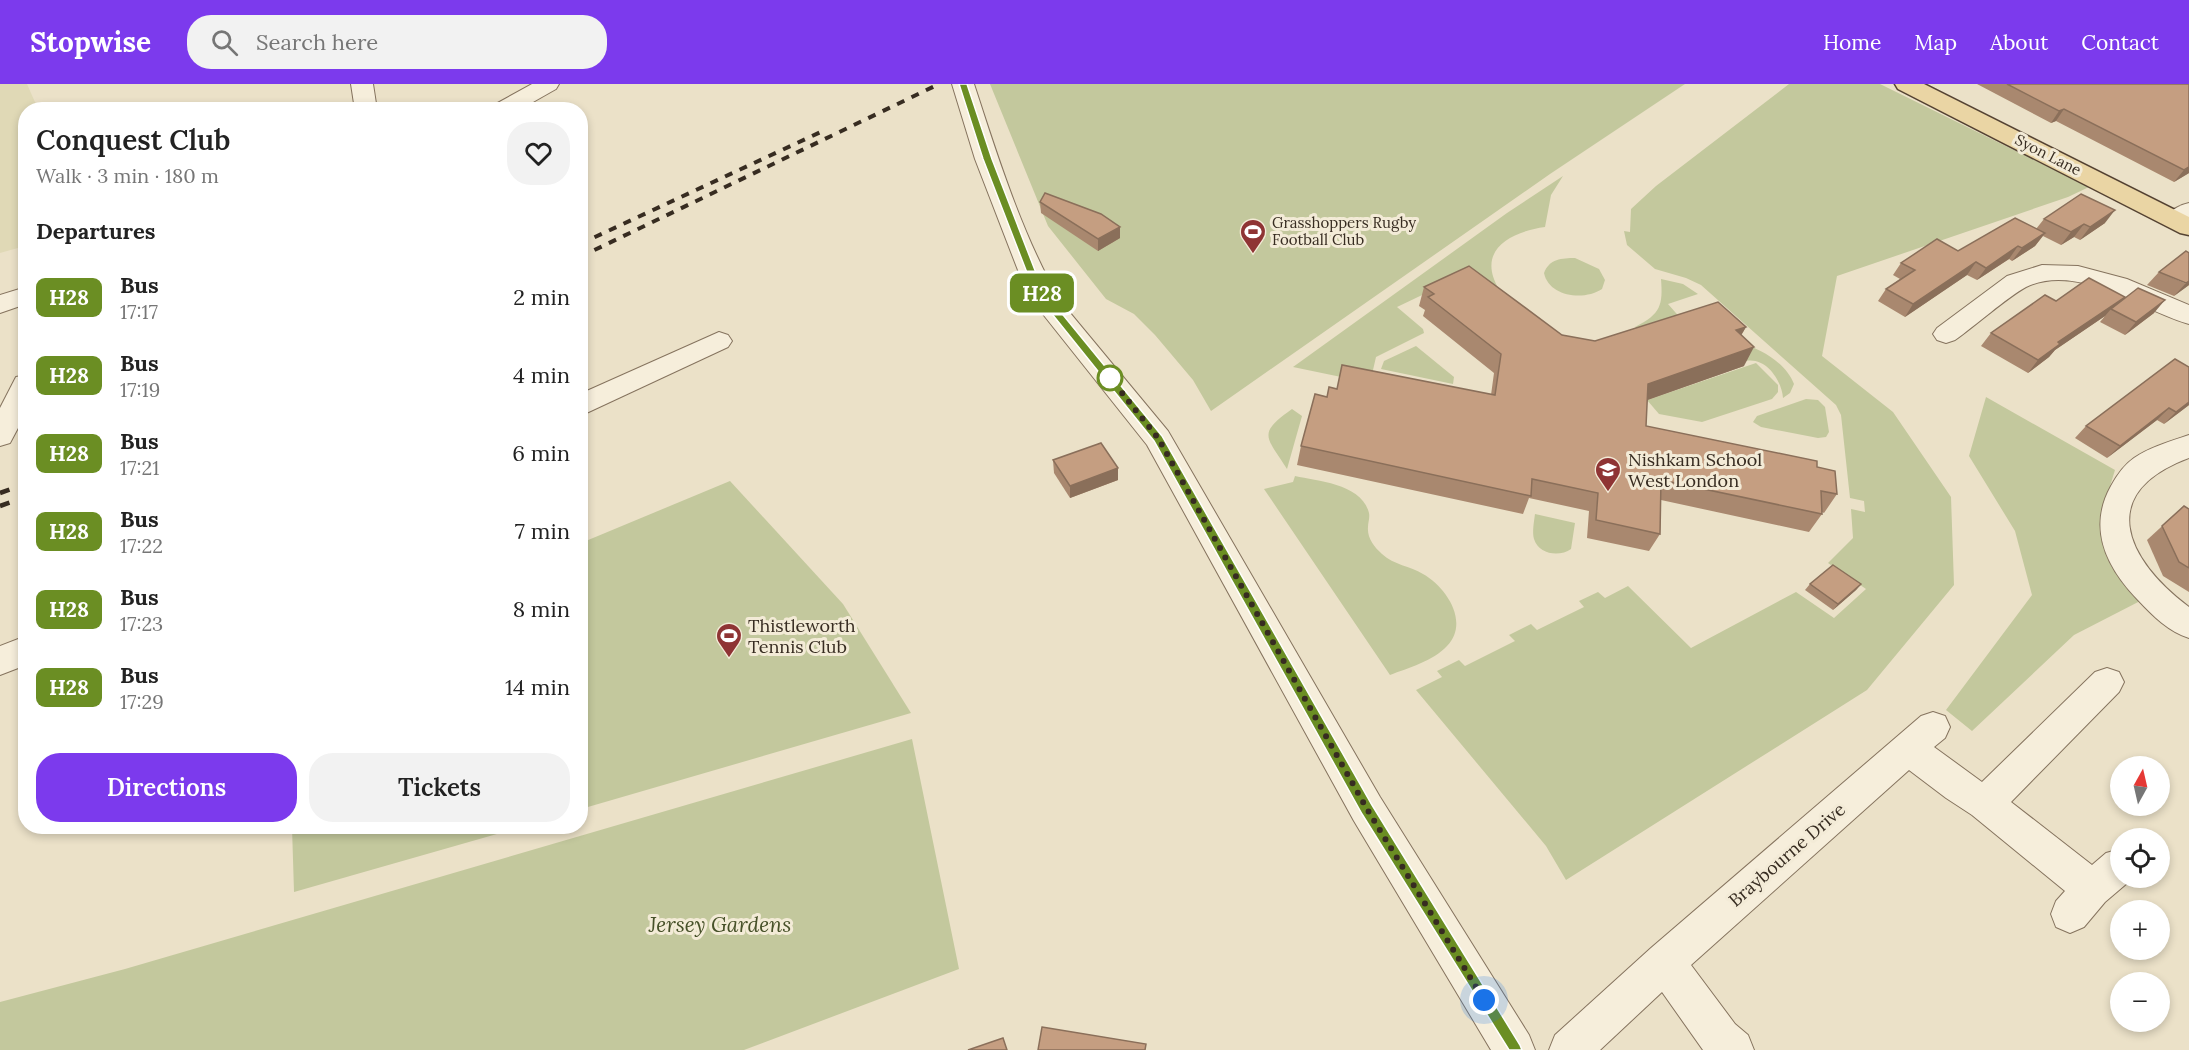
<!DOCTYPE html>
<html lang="en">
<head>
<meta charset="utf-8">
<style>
	:root { --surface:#fff; --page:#f2f2f2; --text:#222; --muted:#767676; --accent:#7c3aed }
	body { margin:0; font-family:Lora,serif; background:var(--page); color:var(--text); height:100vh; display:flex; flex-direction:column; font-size:22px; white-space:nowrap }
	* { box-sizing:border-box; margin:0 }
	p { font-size:20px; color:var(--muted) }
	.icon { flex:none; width:33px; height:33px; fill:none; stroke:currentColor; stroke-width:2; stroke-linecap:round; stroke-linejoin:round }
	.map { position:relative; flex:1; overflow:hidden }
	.side { position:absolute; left:18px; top:18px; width:570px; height:732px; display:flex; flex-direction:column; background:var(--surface); border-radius:24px; box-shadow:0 3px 9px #0003 }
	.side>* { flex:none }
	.badge { padding:0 12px; border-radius:9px; font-size:21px; line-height:39px }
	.needle { width:39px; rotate:8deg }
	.controls { position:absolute; left:2110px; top:672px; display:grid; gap:12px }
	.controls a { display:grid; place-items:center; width:60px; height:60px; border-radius:50%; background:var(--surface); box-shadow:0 3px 9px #0003; font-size:30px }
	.you { position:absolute; width:30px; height:30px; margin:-15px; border:4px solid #fff; border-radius:50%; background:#1a73e8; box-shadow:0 0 0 9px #1a73e833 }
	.map>.badge { position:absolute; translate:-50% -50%; box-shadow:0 0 0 3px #fff }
	h2 { padding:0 18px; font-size:22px; line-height:54px }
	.round { display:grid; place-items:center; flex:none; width:63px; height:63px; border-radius:24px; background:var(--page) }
	.head { display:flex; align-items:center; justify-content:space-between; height:102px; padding:0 18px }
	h1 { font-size:28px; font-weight:600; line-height:45px }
	.cta { display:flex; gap:12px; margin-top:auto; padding:12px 18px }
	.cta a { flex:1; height:69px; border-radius:24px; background:var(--accent); color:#fff; font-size:24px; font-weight:600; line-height:69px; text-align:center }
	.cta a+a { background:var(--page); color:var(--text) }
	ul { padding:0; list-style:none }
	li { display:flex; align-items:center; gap:18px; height:78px; padding:0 18px }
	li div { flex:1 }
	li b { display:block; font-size:22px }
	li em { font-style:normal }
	li .badge { min-width:66px; font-weight:700; text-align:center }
	header { display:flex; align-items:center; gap:36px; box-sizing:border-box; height:84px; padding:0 30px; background:var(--accent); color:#fff }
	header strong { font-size:28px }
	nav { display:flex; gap:33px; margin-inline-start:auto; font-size:21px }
	.search { width:420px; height:54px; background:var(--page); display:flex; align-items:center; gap:15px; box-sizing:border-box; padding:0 21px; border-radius:24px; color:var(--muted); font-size:22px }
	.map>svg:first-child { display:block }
	.farmland { fill:#e0d9b6 }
	.green { fill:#c3c89d }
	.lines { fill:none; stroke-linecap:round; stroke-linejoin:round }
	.minor-casing { stroke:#85735e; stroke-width:2 }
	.major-casing { stroke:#544232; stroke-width:3 }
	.minor { fill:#f6eedb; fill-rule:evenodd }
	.major { fill:#ead5a4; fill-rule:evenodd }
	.rail-far1 { stroke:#372c21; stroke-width:4; stroke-dasharray:8 8; stroke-linecap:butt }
	.rail { stroke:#372c21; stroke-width:4.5; stroke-dasharray:10 10; stroke-linecap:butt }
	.wall { fill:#a9886f }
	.shaded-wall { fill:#8a6f5a }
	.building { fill:#c59e81; stroke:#8a6f5a; stroke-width:1.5 }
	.line { fill:#6b8e23; stroke:#fff; stroke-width:1.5 }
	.walk { stroke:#372c21; stroke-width:6; stroke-dasharray:0 10.8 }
	.stop-dot { fill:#fff; stroke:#6b8e23; stroke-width:3 }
	.labels { text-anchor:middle; stroke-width:6; stroke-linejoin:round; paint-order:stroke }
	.far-street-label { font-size:15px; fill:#372c21; stroke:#f3ebd7 }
	.far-poi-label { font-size:15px; fill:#372c21; stroke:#f3ebd7; text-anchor:start }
	.poi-label { font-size:18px; fill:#372c21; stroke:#f3ebd7; text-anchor:start }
	.street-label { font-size:18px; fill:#372c21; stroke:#f3ebd7 }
	.near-park-label { font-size:21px; font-style:italic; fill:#475129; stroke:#f3ebd7 }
</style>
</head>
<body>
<header>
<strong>Stopwise</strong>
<div class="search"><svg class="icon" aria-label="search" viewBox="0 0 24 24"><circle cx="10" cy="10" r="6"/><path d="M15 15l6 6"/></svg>Search here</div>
<nav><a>Home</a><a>Map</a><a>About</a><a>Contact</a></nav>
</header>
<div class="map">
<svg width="2189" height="966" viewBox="0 0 2189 966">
	<rect width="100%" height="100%" fill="#ebe1c8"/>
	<!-- farmland -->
	<path class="farmland" d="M0,0H27L38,25L26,26L25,162L0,169Z"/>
	<!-- green -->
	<g class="green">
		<path d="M990,0H1685L1550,90L1211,327L1193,296L1155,251L1134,230L1106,215L1048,142Z"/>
		<path d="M1789,0H1880L2089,103L2068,113L1837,192L1822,272L1893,328L1951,413L1954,501L1867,606L1566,796L1546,762L1416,606L1442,593L1437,587L1459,576L1465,582L1515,557L1509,551L1531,540L1537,546L1584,523L1579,517L1598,508L1605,514L1628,502L1691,564L1796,508L1834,534L1866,505L1828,479L1853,454L1851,425L1865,428L1864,417L1850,414L1841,331L1836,321L1701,201L1686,194L1655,185L1627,161L1624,147L1630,148L1631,125L1656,102Z"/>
		<path d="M1563,92L1551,111L1545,143C1509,148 1475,167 1500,207L1462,192L1397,223L1423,245L1424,249L1376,273L1370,299L1293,283L1507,129Z"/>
		<path d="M1575,174L1599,185L1605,196L1602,205C1584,217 1549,213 1544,189C1549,175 1562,174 1575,174Z"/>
		<path d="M1661,195L1683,200L1698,210L1668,220L1683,237L1641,249L1635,243C1661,230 1663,221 1661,195Z"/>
		<path d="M1740,259C1760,264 1786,279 1794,300L1790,309L1783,314C1782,298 1767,273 1746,277Z"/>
		<path d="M1416,262L1454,293L1453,300L1381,285L1384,277Z"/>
		<path d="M1756,279L1778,301V308L1772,315L1702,338L1659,330L1647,316Z"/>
		<path d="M1986,313L2115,386L2103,425L2146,514L2074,551L1972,647L1946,626L2032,511L2015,447L1969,372Z"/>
		<path d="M1806,315L1818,316L1825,323L1829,348L1826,353L1818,354L1761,343L1753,338L1757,332Z"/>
		<path d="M1292,325L1302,332L1287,385C1266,352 1257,350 1292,325Z"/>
		<path d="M1295,392C1318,397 1362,400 1369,429C1370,434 1368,438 1368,443C1367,454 1374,463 1382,470C1394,481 1410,482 1423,490C1446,503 1470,538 1447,562C1433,577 1408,584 1390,591L1264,405L1293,398Z"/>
		<path d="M730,397L843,520L911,629L581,725V459Z"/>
		<path d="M1535,430L1575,439L1571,465C1560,473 1539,471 1534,455C1532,448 1534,438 1535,430Z"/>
		<path d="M912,655L959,885L744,966H0V918L125,885Z"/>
		<path d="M292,743V742L521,743L294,808Z"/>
	</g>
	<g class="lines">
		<defs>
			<g id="minor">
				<path d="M351,0H373L377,26H355Z"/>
				<path d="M532,0H559L556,5L519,26H491L494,21Z"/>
				<path d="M952,0H974C997,71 1023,154 1061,218L1168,347L1380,713L1529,951L1535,966H1491L1354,737L1147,361L1042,229L1021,194L975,75Z"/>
				<path d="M2189,119V137L2175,143L2166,141L2163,136C2169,127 2179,121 2189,119Z"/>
				<path d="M2042,181L2078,182L2127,195L2189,221V240C2140,226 2078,178 2026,203C2006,214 1975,242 1955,256L1946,259L1937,256L1933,250L1937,244L2007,192Z"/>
				<path d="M26,203V220L0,229V211Z"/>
				<path d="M719,248L728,251L732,257L728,263L580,332V310Z"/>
				<path d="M26,291V329L10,359L0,362V324L16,293Z"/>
				<path d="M2189,351V374C2095,409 2125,475 2189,523V554C2169,548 2153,532 2138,516C2107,484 2087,445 2111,402C2117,391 2124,381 2134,374C2150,363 2171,357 2189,351Z"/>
				<path d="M26,552V581L0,591V562Z"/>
				<path d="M2107,584L2119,588L2124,598L2119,608L2011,718L2092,781L2106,769L2121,765V794L2132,795L2105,818L2084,843L2070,849L2056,843L2051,830L2056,817L2065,807L1972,731L1946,714L1909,686L1691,881L1735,940L1748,951L1754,966H1703L1662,908L1600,966H1549L1555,951L1651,864L1921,632L1933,628L1945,632L1950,643L1945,654L1934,663L1982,698L2095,588Z"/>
			</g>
			<path id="major" d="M1895,0H1924L2189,133V151L2180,149L1898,5Z"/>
		</defs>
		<!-- minor casing -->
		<use href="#minor" class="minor-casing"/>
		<!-- major casing -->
		<use href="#major" class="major-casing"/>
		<!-- minor -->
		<use href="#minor" class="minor"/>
		<!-- major -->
		<use href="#major" class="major"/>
		<!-- rail-far1 -->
		<g class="rail-far1">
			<path d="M580,160L825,46"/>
			<path d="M580,173L939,0"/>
		</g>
		<!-- rail -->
		<g class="rail">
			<path d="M0,409L26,400"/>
			<path d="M0,422L26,413"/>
		</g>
	</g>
	<!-- wall -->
	<g class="wall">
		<path d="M1977,0H2189V89L2174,98L2056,37L2051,39Z"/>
		<path d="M1040,118L1120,154L1098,167L1041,129Z"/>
		<path d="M2044,135L2105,139L2080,156L2074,153L2061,161L2043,152L2035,162L2012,177L2009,175L1977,196L1967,191L1905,233L1878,217L1886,205L1900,195L1893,191L1901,179L1958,167L2036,145Z"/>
		<path d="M2159,188L2189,201L2174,212L2147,201Z"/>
		<path d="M1424,203L1562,251L1595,257L1746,243L1741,251L1744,282L1647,316L1646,342L1817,383L1837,410L1824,429L1822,428V430L1809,448L1661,416L1660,450L1649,467L1587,454L1589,427L1529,414L1523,430L1297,381L1301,362L1327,313L1337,305L1491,311L1494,289L1423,232L1425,226L1419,222Z"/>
		<path d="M2125,213L2121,217L2154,229L2125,251L2100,238L2105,232L2055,266L2049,273L2028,289L1981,262L1991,249L2056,217Z"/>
		<path d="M2175,275L2189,321L2164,340L2157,336L2107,374L2075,354L2086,342Z"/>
		<path d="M1053,376L1118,384V396L1070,414L1054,389Z"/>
		<path d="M2184,422L2189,425V508L2163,492L2147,456Z"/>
		<path d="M1810,500H1861L1856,506L1833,526L1805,506Z"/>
	</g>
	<!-- shaded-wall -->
	<g class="shaded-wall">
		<path d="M2064,25L2056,37L2051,39L2059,27Z"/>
		<path d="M2189,83V89L2174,98L2184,86Z"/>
		<path d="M2115,126L2105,139L2080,156L2090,143Z"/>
		<path d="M2084,140L2074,153L2061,161L2071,148Z"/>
		<path d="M1120,143V154L1098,167V155Z"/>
		<path d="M2045,149L2035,162L2012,177L2022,164Z"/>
		<path d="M2018,162L2009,175L1977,196L1986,184Z"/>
		<path d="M1976,178L1967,191L1905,233L1913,220Z"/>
		<path d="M2189,197V201L2174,212L2186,199Z"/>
		<path d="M2125,213L2114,226L2111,225L2105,232L2055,266L2049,273L2028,289L2038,276L2058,258Z"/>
		<path d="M2165,216L2154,229L2125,251L2136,238Z"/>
		<path d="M1746,243L1735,262L1736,246Z"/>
		<path d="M1754,263L1744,282L1639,319L1648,300Z"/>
		<path d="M2189,318V321L2164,340L2176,328Z"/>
		<path d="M2169,324L2157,336L2107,374L2120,362Z"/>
		<path d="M1118,384V396L1070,414V402Z"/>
		<path d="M1861,500L1856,506L1833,526L1838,520Z"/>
	</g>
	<!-- building -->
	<g class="building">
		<path d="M2007,0H2189V83L2184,86L2064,25L2059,27Z"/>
		<path d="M1045,109L1101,130L1120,143L1098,155L1040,118Z"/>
		<path d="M2081,110L2115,126L2090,143L2084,140L2071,148L2044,135Z"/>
		<path d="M2015,134L2045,149L2022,164L2018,162L1986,184L1976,178L1913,220L1886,205L1915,186L1901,179L1937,155L1958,167Z"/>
		<path d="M2186,167L2189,169V197L2186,199L2159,188Z"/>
		<path d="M1469,182L1562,251L1595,257L1718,218L1746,243L1736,246L1754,263L1648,300L1646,342L1817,377V383L1835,387L1837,410L1821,407L1822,430L1661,396L1660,450L1596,436L1598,409L1532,395L1531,412L1301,362L1315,310L1327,313L1329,303L1337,305L1342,281L1495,311L1501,270L1428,213L1434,210L1424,203Z"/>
		<path d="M2089,194L2125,213L2058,258L2060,260L2038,276L1991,249L2045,211L2056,217Z"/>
		<path d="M2138,204L2165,216L2136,238L2111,225Z"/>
		<path d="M2175,275L2189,283V318L2176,328L2169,324L2120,362L2086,342Z"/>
		<path d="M1101,359L1118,384L1070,402L1053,376Z"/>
		<path d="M2184,422L2189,425V484L2179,478L2162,442Z"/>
		<path d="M1833,481L1861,500L1838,520L1810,500Z"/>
		<path d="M1042,943L1146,960L1145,966H1038Z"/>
		<path d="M1003,954L1007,966H968Z"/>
	</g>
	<!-- line -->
	<path class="line" d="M959,0H967L992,75L1038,194L1055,221L1162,352L1372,721L1520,961L1522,966H1509L1362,730L1154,357L1048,225L1029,194L983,75Z"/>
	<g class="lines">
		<!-- walk -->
		<path class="walk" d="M1110,294L1106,289L1158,354L1367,725L1484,916"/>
	</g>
	<!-- icons -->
	<defs>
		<symbol id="stadium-pin" viewBox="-11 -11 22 30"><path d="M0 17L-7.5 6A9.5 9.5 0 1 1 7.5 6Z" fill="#8f3434" stroke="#f3ebd7"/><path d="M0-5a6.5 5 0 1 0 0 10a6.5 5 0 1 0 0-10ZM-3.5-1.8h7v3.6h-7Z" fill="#fff"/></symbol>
		<symbol id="school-pin" viewBox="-11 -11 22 30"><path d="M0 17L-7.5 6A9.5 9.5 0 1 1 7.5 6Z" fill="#8f3434" stroke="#f3ebd7"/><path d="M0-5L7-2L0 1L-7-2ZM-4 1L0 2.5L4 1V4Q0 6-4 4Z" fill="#fff"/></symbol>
	</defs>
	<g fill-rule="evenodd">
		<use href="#stadium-pin" x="1238" y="133" width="30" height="40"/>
		<use href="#school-pin" x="1593" y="371" width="30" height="40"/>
		<use href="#stadium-pin" x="714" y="537" width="30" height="40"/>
	</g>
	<!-- markers -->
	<circle class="stop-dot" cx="1110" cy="294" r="12"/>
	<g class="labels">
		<!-- far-street labels -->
		<g class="far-street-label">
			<text transform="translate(2048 71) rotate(27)" y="5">Syon Lane</text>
		</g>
		<!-- far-poi labels -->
		<g class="far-poi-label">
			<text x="1272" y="144">Grasshoppers Rugby<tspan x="1272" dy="17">Football Club</tspan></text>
		</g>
		<!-- poi labels -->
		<g class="poi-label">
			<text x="1628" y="382">Nishkam School<tspan x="1628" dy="21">West London</tspan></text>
			<text x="748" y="548">Thistleworth<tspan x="748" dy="21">Tennis Club</tspan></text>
		</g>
		<!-- street labels -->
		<g class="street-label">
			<text transform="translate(1787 771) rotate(-41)" y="6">Braybourne Drive</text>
		</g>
		<!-- near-park labels -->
		<g class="near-park-label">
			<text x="720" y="848">Jersey Gardens</text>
		</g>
	</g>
</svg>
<div class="controls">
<a><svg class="needle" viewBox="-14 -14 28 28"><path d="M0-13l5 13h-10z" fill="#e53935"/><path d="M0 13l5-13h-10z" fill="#767676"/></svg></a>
<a><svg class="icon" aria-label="locate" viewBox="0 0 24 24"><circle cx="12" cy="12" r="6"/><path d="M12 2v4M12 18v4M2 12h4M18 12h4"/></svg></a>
<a>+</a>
<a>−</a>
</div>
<div class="you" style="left:1484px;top:916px"></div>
<b class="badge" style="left:1042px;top:209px;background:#6b8e23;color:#fff">H28</b>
<section class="side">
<div class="head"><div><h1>Conquest Club</h1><p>Walk · 3 min · 180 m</p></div><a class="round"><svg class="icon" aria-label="heart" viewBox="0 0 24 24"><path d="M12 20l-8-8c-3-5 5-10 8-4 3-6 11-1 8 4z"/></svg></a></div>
<h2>Departures</h2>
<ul>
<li><span class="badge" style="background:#6b8e23;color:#fff">H28</span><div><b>Bus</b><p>17:17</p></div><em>2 min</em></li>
<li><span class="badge" style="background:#6b8e23;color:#fff">H28</span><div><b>Bus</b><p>17:19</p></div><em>4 min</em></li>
<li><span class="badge" style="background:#6b8e23;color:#fff">H28</span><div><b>Bus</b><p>17:21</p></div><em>6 min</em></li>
<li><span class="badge" style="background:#6b8e23;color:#fff">H28</span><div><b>Bus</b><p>17:22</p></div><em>7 min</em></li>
<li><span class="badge" style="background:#6b8e23;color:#fff">H28</span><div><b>Bus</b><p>17:23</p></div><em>8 min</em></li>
<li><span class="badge" style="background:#6b8e23;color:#fff">H28</span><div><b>Bus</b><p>17:29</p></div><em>14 min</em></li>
</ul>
<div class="cta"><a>Directions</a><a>Tickets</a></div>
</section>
</div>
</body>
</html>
